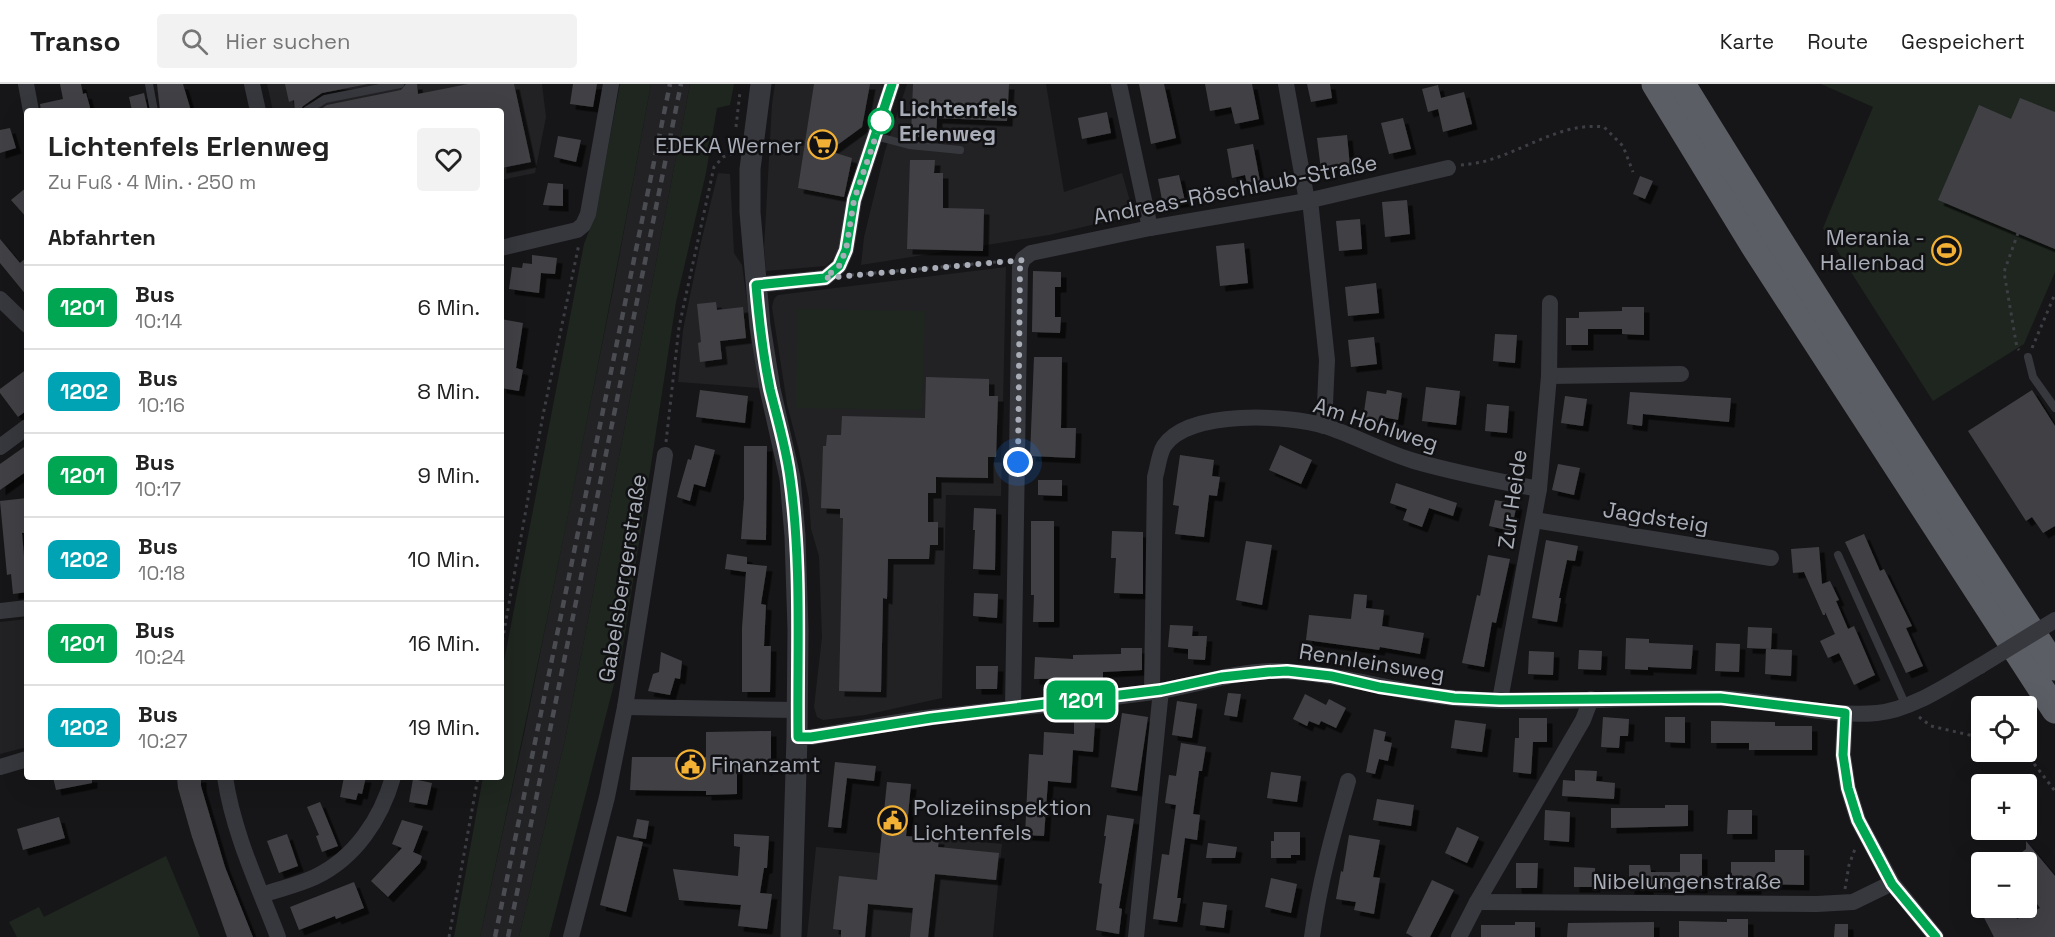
<!DOCTYPE html>
<html lang="de">
<head>
<meta charset="utf-8">
<style>
	:root { --surface:#fff; --page:#f2f2f2; --text:#222; --muted:#767676; --line:#e0e0e0 }
	body { margin:0; font-family:"Space Grotesk",sans-serif; background:var(--page); color:var(--text); height:100vh; display:flex; flex-direction:column; font-size:22px; white-space:nowrap }
	* { box-sizing:border-box; margin:0 }
	p { font-size:20px; color:var(--muted) }
	.icon { flex:none; width:33px; height:33px; fill:none; stroke:currentColor; stroke-width:2; stroke-linecap:round; stroke-linejoin:round }
	.map { position:relative; flex:1; overflow:hidden }
	.details { position:absolute; left:24px; top:24px; width:480px; height:672px; display:flex; flex-direction:column; background:var(--surface); border-radius:6px; box-shadow:0 6px 24px #0002 }
	.details>* { flex:none }
	.badge { padding:0 12px; border-radius:9px; font-size:21px; line-height:39px }
	.controls { position:absolute; left:1971px; top:612px; display:grid; gap:12px }
	.controls a { display:grid; place-items:center; width:66px; height:66px; border-radius:6px; background:var(--surface); box-shadow:0 6px 24px #0002; font-size:30px }
	.you { position:absolute; width:30px; height:30px; margin:-15px; border:4px solid #fff; border-radius:50%; background:#1a73e8; box-shadow:0 0 0 9px #1a73e833 }
	.map>.badge { position:absolute; translate:-50% -50%; box-shadow:0 0 0 3px #fff }
	h2 { padding:0 24px; font-size:22px; line-height:54px }
	.round { display:grid; place-items:center; flex:none; width:63px; height:63px; border-radius:6px; background:var(--page) }
	.headline { display:flex; align-items:center; justify-content:space-between; height:102px; padding:0 24px }
	h1 { font-size:28px; font-weight:800; line-height:45px }
	ul { padding:0; list-style:none }
	li { display:flex; align-items:center; gap:18px; height:84px; padding:0 24px; border-top:2px solid var(--line) }
	li div { flex:1 }
	li b { display:block; font-size:22px }
	li em { font-style:normal }
	li .badge { min-width:66px; font-weight:700; text-align:center }
	header { display:flex; align-items:center; gap:36px; box-sizing:border-box; height:84px; padding:0 30px; background:var(--surface); border-bottom:2px solid var(--line) }
	header strong { font-size:28px }
	nav { display:flex; gap:33px; margin-inline-start:auto; font-size:21px }
	.search { width:420px; height:54px; background:var(--page); display:flex; align-items:center; gap:15px; box-sizing:border-box; padding:0 21px; border-radius:6px; color:var(--muted); font-size:22px }
	.map>svg:first-child { display:block }
	.built { fill:#222225 }
	.green { fill:#1e261f }
	.building { fill:#404145; filter:url(#shadow) }
	.lines { fill:none; stroke-linecap:round; stroke-linejoin:round }
	.path { stroke:#3d3f44; stroke-width:3; stroke-dasharray:3 4.5; stroke-linecap:butt }
	.service { stroke:#37383d; stroke-width:8 }
	.minor { stroke:#37383d; stroke-width:16 }
	.tertiary { stroke:#37383d; stroke-width:21 }
	.trunk { stroke:#5b5e65; stroke-width:27 }
	.rail { stroke:#4a4c52; stroke-width:4.5; stroke-dasharray:8 6; stroke-linecap:butt }
	.minor-bridge { stroke:#37383d; stroke-width:16 }
	.line-casing { stroke:#fff; stroke-width:14 }
	.line { stroke:#00a651; stroke-width:9 }
	.walk { stroke:#a8adb8; stroke-width:6; stroke-dasharray:0 10.8 }
	.stop-dot { fill:#fff; stroke:#00a651; stroke-width:3 }
	.labels { text-anchor:middle; stroke-width:5; stroke-linejoin:round; paint-order:stroke }
	.stop-label { font-size:22px; font-weight:bold; fill:#a8adb8; stroke:#111113; text-anchor:start }
	.poi-label { font-size:22px; fill:#a8adb8; stroke:#111113; text-anchor:end }
	.street-label { font-size:22px; fill:#a8adb8; stroke:#111113 }
</style>
</head>
<body>
<header>
<strong>Transo</strong>
<div class="search"><svg class="icon" aria-label="search" viewBox="0 0 24 24"><circle cx="10" cy="10" r="6"/><path d="M15 15l6 6"/></svg>Hier suchen</div>
<nav><a>Karte</a><a>Route</a><a>Gespeichert</a></nav>
</header>
<div class="map">
<svg width="2055" height="853" viewBox="0 0 2055 853">
	<defs>
		<filter id="shadow"><feDropShadow dx="5.5" dy="5.5" stdDeviation="0" flood-color="#0009"/></filter>
	</defs>
	<rect width="100%" height="100%" fill="#161618"/>
	<!-- built -->
	<g class="built">
		<path d="M267,0H542L546,33L535,89L501,96V27H273Z"/>
		<path d="M651,0H690L566,651L519,853H480L525,645L614,201Z"/>
		<path d="M775,0H883L864,62L837,170L826,182L766,187L764,164L772,20Z"/>
		<path d="M907,0H1046L1064,108L1122,89L1134,131L1049,151L861,181L864,153L885,67Z"/>
		<path d="M718,89L730,90L734,169L742,181L759,304L678,298L683,246L701,158Z"/>
		<path d="M1006,183L1001,412L946,411L942,614L865,631L823,636L817,633L814,623L822,553L819,472L811,445L809,415L799,367L787,320L772,223L774,215L778,211Z"/>
		<path d="M27,535V663L0,670V538Z"/>
		<path d="M916,752L1002,760L993,853H807L816,763L880,769L913,781Z"/>
	</g>
	<!-- green -->
	<g class="green">
		<path d="M620,0H651C599,285 541,570 480,853H454L483,693H501V593L584,160L595,131Z"/>
		<path d="M690,0H734L730,21L717,24L706,89L676,218L622,569L549,853H519L566,651Z"/>
		<path d="M1821,0H2055V188L2024,260L1933,317L1823,144L1873,23Z"/>
		<path d="M798,225L925,227L922,326L795,324Z"/>
		<path d="M166,772L200,853H17L9,838L39,823L44,833Z"/>
	</g>
	<!-- building -->
	<g class="building">
		<path d="M60,0H81L83,10L86,9L91,27H41L40,20L63,15Z"/>
		<path d="M157,0H183L191,27H160Z"/>
		<path d="M285,0H368L322,9L303,22L300,27H295L294,16L289,18Z"/>
		<path d="M406,0H417L418,10L468,0H514L531,78L501,84V27H318L327,21L401,6Z"/>
		<path d="M573,0H597L593,23L570,20Z"/>
		<path d="M814,0H870L862,43L829,67L852,74L844,113L798,104Z"/>
		<path d="M913,0H1009L1007,37L937,34L936,53H911Z"/>
		<path d="M1139,0H1164L1176,54L1151,60Z"/>
		<path d="M1205,0H1252L1259,35L1235,40L1231,23L1210,27Z"/>
		<path d="M1307,0H1330L1332,14L1311,18Z"/>
		<path d="M1438,1L1441,14L1464,8L1472,40L1443,48L1438,25L1428,28L1422,5Z"/>
		<path d="M144,9L148,27H132L129,13Z"/>
		<path d="M2020,14L2055,28V165L1938,116L1979,21L2011,35Z"/>
		<path d="M1107,28L1111,49L1082,55L1078,34Z"/>
		<path d="M1403,34L1411,65L1389,70L1381,39Z"/>
		<path d="M10,44L16,64L0,69V46Z"/>
		<path d="M1347,51L1350,83L1321,86L1317,54Z"/>
		<path d="M558,52L581,56L576,78L554,73Z"/>
		<path d="M1253,60L1260,97L1247,99L1245,91L1232,94L1227,65Z"/>
		<path d="M910,76H935L934,89H943V124L984,125L983,167L907,165Z"/>
		<path d="M1179,91L1185,117L1163,121L1158,95Z"/>
		<path d="M1640,92L1653,97L1645,115L1633,110Z"/>
		<path d="M548,99L563,100V122L543,121Z"/>
		<path d="M27,103V134L11,116Z"/>
		<path d="M1407,116L1410,150L1385,153L1382,118Z"/>
		<path d="M1360,135L1362,165L1339,167L1336,137Z"/>
		<path d="M0,155L20,179L27,173V212L0,179Z"/>
		<path d="M1244,159L1248,199L1220,202L1216,162Z"/>
		<path d="M532,171L557,174L555,190L541,189L539,209L509,205L512,183L522,184L523,179L532,180Z"/>
		<path d="M1033,187L1061,188V203H1055V233H1061L1060,249L1032,248Z"/>
		<path d="M1376,199L1379,229L1348,232L1345,203Z"/>
		<path d="M716,218L717,226L743,223L746,254L720,257L722,275L700,278L698,259L701,258L697,220Z"/>
		<path d="M1622,223H1644V251L1622,250V245H1588V261H1566V234H1579V228L1622,227Z"/>
		<path d="M501,235L523,239L516,284L523,286L519,307L501,304Z"/>
		<path d="M1495,250L1517,251L1515,279L1493,277Z"/>
		<path d="M1374,253L1377,280L1351,283L1348,256Z"/>
		<path d="M1034,273H1062L1061,344H1076L1075,374L1030,372Z"/>
		<path d="M27,285V326L18,333L0,309V305Z"/>
		<path d="M926,293L989,295V312H998L996,373H988V394L936,393V409H928V438H938V461H930L929,475H888L887,515L883,514L881,608L839,607L843,434H840V425L821,424L823,362H826L827,351H841L842,332L925,334Z"/>
		<path d="M1426,303L1460,307L1456,341L1422,337Z"/>
		<path d="M700,306L748,312L745,339L696,333Z"/>
		<path d="M1387,306L1402,309L1398,336L1383,333L1382,338L1363,335L1367,307L1386,310Z"/>
		<path d="M2032,306L2055,342V442L2043,449L2032,433L2026,437L1968,347Z"/>
		<path d="M1630,308L1731,314L1729,338L1643,330L1642,342L1627,340Z"/>
		<path d="M1565,312L1587,315L1583,342L1561,339Z"/>
		<path d="M1487,320L1509,322L1507,349L1485,347Z"/>
		<path d="M27,361V387L0,406V380Z"/>
		<path d="M695,361L715,366L705,403L694,400L690,417L677,413L688,375L691,376Z"/>
		<path d="M1280,361L1312,376L1301,400L1269,386Z"/>
		<path d="M744,362H767L766,456L741,455L744,414Z"/>
		<path d="M1180,371L1214,376L1212,392L1220,393L1217,412L1209,411L1204,453L1175,450L1179,422L1173,421Z"/>
		<path d="M1558,380L1580,384L1574,411L1552,406Z"/>
		<path d="M1038,396H1062V412L1038,411Z"/>
		<path d="M1396,399L1457,419L1453,432L1429,424L1422,443L1403,436L1407,425L1390,419Z"/>
		<path d="M27,414V449H22L27,508L13,510L11,490L7,491L0,417Z"/>
		<path d="M1495,416L1517,420L1511,447L1489,442Z"/>
		<path d="M974,424L996,425L995,486L973,485L975,446H973Z"/>
		<path d="M1031,437H1054V538H1033L1034,511H1031Z"/>
		<path d="M1112,447L1143,448V510L1114,509L1116,474H1111Z"/>
		<path d="M1864,450L1880,487L1884,485L1912,542L1906,544L1923,582L1906,589L1845,458Z"/>
		<path d="M1546,456L1578,462L1575,477L1567,476L1559,514H1561L1557,538L1532,534Z"/>
		<path d="M1246,457L1272,461L1262,521L1236,516Z"/>
		<path d="M1819,463L1822,500L1830,497L1839,516L1836,517L1848,545L1854,542L1875,591L1854,601L1839,569L1828,574L1820,557L1835,550L1825,528V531H1823L1804,488L1793,489L1791,465Z"/>
		<path d="M727,470L747,473V480L767,482L761,520L766,521L764,562H771L770,608H742V544L746,488L725,485Z"/>
		<path d="M1488,471L1510,475L1496,539L1492,538L1484,583L1462,579L1477,511L1480,512Z"/>
		<path d="M974,509L998,510L997,534L973,532Z"/>
		<path d="M1354,510L1367,511L1366,524L1384,526L1382,542L1424,549L1420,570L1380,563L1379,566L1306,556L1309,531L1351,535Z"/>
		<path d="M1170,541L1193,542L1192,552H1207L1205,576L1188,575V565L1168,563Z"/>
		<path d="M1748,543L1772,544L1771,565L1747,564Z"/>
		<path d="M1626,554L1649,555V559L1693,561L1691,585L1648,583V586L1625,585Z"/>
		<path d="M1716,559L1740,560L1739,588L1715,587Z"/>
		<path d="M1121,564H1142V586L1103,588V594L1034,595L1035,573L1073,575V571L1121,570Z"/>
		<path d="M1766,565L1792,566L1791,592L1765,590Z"/>
		<path d="M1579,566L1602,567L1601,586L1578,585Z"/>
		<path d="M1529,567L1554,568L1553,591L1528,590Z"/>
		<path d="M661,568L682,577L680,595L675,594L670,611L648,607L653,590L659,588Z"/>
		<path d="M976,582H998L997,605H976Z"/>
		<path d="M1228,609L1241,610L1237,633L1224,631Z"/>
		<path d="M1305,610L1326,621L1329,615L1346,624L1336,644L1321,637L1319,641L1309,637L1307,642L1293,635Z"/>
		<path d="M1177,617L1197,620L1192,654L1172,651Z"/>
		<path d="M1122,629L1148,633L1137,707L1111,703Z"/>
		<path d="M1603,633L1629,635L1628,652H1620L1619,664L1601,663Z"/>
		<path d="M1665,633H1685V659L1665,658Z"/>
		<path d="M1519,634H1547V658H1533L1531,690L1513,688L1515,654H1519Z"/>
		<path d="M1455,636L1486,640L1482,668L1451,664Z"/>
		<path d="M1711,637L1775,638V642H1812V666H1749V659H1711Z"/>
		<path d="M1074,638L1095,639L1093,668L1073,666L1071,699L1048,697L1044,752L1025,751L1029,670L1043,671L1044,648L1074,650Z"/>
		<path d="M1374,645L1386,648L1384,657L1392,659L1388,677L1379,675L1375,690L1366,688Z"/>
		<path d="M771,647V678L766,687L761,678L737,681V710L706,711V707L630,706L632,673H706V648Z"/>
		<path d="M1181,659L1206,663L1202,687H1199L1193,730L1200,731L1197,756L1185,754L1177,814H1181L1177,838L1153,835L1162,770L1169,771L1176,721L1165,719L1169,691L1176,692Z"/>
		<path d="M835,678L876,682L874,697L847,694L841,744L828,743Z"/>
		<path d="M1575,686L1597,687L1596,697L1615,699L1614,715L1562,712L1563,696L1575,697Z"/>
		<path d="M1271,688L1301,692L1297,718L1267,714Z"/>
		<path d="M53,693H92V699L56,706Z"/>
		<path d="M177,693H201V702L225,783L253,853H227L192,753L178,704Z"/>
		<path d="M344,693H366L362,710L358,709L356,716L340,713Z"/>
		<path d="M413,695L432,699L427,721L409,718Z"/>
		<path d="M887,698L911,700L906,752L939,755L938,763L999,769L996,796L935,790L928,853H910L913,824L868,820L865,853H841V846L833,845L839,792L877,796Z"/>
		<path d="M1377,715L1414,721L1411,742L1373,736Z"/>
		<path d="M320,718L338,762L322,768L316,752L319,751L307,723Z"/>
		<path d="M1665,721H1688V742L1611,744V724H1665Z"/>
		<path d="M1545,726L1570,728L1569,758L1544,756Z"/>
		<path d="M1728,726H1752V750H1727Z"/>
		<path d="M1107,731L1134,735L1119,824L1122,825L1119,850L1096,846L1102,800L1099,799L1106,752H1104Z"/>
		<path d="M59,733L65,754L23,766L17,745Z"/>
		<path d="M637,735L649,737L646,755L633,753Z"/>
		<path d="M402,736L423,742L413,768L422,772L420,779L388,813L371,797L402,764L392,760Z"/>
		<path d="M1457,743L1479,753L1467,779L1445,769Z"/>
		<path d="M1274,748H1300V771H1291V774H1271V757H1274Z"/>
		<path d="M287,750L298,782L279,789L267,757Z"/>
		<path d="M734,750L769,752L767,784H764L760,809L772,810L767,845L738,842L741,821L679,816L673,785L738,792L740,763L734,762Z"/>
		<path d="M1349,751L1380,756L1373,793L1380,794L1374,830L1354,826L1356,818L1336,815L1341,787L1343,788Z"/>
		<path d="M617,752L643,758L626,828L600,821Z"/>
		<path d="M2026,757L2055,792V853H1994L1979,824H2012L2017,835L2040,824L2026,805V778H2009L2026,765Z"/>
		<path d="M1208,759L1237,763L1235,774H1206Z"/>
		<path d="M1775,766H1804V801L1756,800V805H1731V778H1775Z"/>
		<path d="M1680,770H1702V804L1648,803V805H1629V781H1650L1651,788H1680Z"/>
		<path d="M1516,779H1538L1537,804H1516Z"/>
		<path d="M1574,783L1595,784V803H1574Z"/>
		<path d="M1271,794L1297,800L1291,829L1265,823Z"/>
		<path d="M1432,796L1454,806L1430,853H1413L1406,849Z"/>
		<path d="M354,798L364,824L336,835L335,832L299,846L290,823Z"/>
		<path d="M1203,818L1227,821L1224,844L1200,841Z"/>
		<path d="M1727,835H1748V853H1679V837L1727,838Z"/>
		<path d="M1515,838H1535V853H1481V841H1515Z"/>
		<path d="M1654,838V853H1567L1568,839Z"/>
		<path d="M1835,840H1848V853H1834Z"/>
	</g>
	<g class="lines">
		<!-- path -->
		<g class="path">
			<path d="M736,43L740,8"/>
			<path d="M1461,81C1470,80 1480,79 1489,76C1527,65 1563,38 1604,43L1623,62L1633,88"/>
			<path d="M2018,149L2004,188L2017,264L2019,266"/>
			<path d="M851,191L1006,177"/>
			<path d="M2032,264L2055,210"/>
			<path d="M666,358L679,243L714,83L723,73L734,69"/>
			<path d="M501,564L543,331L579,160"/>
			<path d="M1919,633L1931,642L1982,654"/>
			<path d="M2025,668L2055,707"/>
			<path d="M1845,805L1849,781L1855,765"/>
			<path d="M449,853L478,693"/>
		</g>
		<!-- service -->
		<g class="service">
			<path d="M149,0L154,27"/>
			<path d="M306,27L325,15L400,0"/>
			<path d="M875,52L909,61L960,66"/>
			<path d="M2028,273L2033,293L2055,324"/>
			<path d="M1838,471L1906,622"/>
		</g>
		<!-- minor -->
		<g class="minor">
			<path d="M26,0L31,27"/>
			<path d="M252,0L258,27"/>
			<path d="M1119,0L1150,144"/>
			<path d="M1286,0L1307,117"/>
			<path d="M1310,116L1327,276L1324,342"/>
			<path d="M501,164L577,146L583,141L588,130L611,0"/>
			<path d="M756,201L825,194L839,182L846,166L854,116L892,0"/>
			<path d="M0,215L27,241"/>
			<path d="M1549,292L1681,290"/>
			<path d="M0,363L27,343"/>
			<path d="M1534,436L1771,474"/>
			<path d="M0,527L27,524"/>
			<path d="M1152,607L1155,393C1158,383 1159,370 1164,362C1189,325 1288,331 1325,342C1355,352 1384,368 1414,377C1456,389 1497,397 1539,405"/>
			<path d="M1500,616L1539,405L1549,292L1550,219"/>
			<path d="M625,623L797,626"/>
			<path d="M1013,624L1020,183L1023,175L1031,169L1150,144L1307,117L1448,84"/>
			<path d="M1845,629L1843,671L1848,704L1858,736L1892,799L1936,853"/>
			<path d="M797,653H811C852,646 893,638 934,633C1009,624 1085,618 1160,607C1197,601 1233,588 1271,587C1333,587 1393,608 1454,614C1541,622 1630,612 1717,614C1770,615 1824,634 1877,629C1912,626 1950,599 1980,582"/>
			<path d="M0,683L27,675"/>
			<path d="M225,693C233,748 258,801 278,853"/>
			<path d="M262,811C279,805 298,801 315,793C355,774 381,735 393,693"/>
			<path d="M1477,818L1817,820L1853,818L1892,799"/>
			<path d="M571,853L607,713L625,623L665,371"/>
			<path d="M1136,853L1161,606"/>
			<path d="M1312,853C1319,800 1333,749 1348,697"/>
			<path d="M1459,853L1477,818L1583,636L1591,615"/>
		</g>
		<!-- tertiary -->
		<path class="tertiary" d="M761,0L750,85V128L760,242L770,305L790,394L795,452L798,546L797,653L791,853"/>
		<!-- trunk -->
		<g class="trunk">
			<path d="M1655,0L1754,162L2055,626"/>
			<path d="M1682,0C1803,197 1928,390 2055,583"/>
		</g>
		<!-- rail -->
		<g class="rail">
			<path d="M495,853L670,0"/>
			<path d="M508,853L681,0"/>
		</g>
		<!-- minor-bridge -->
		<path class="minor-bridge" d="M1980,582L2055,536"/>
	</g>
	<g class="lines">
		<defs>
			<path id="line" d="M892,0L854,116L846,166L839,182L825,194L756,201C759,236 763,271 770,305C777,334 786,363 790,394C802,479 797,567 798,653H811L931,634L1161,606L1222,593L1268,588L1287,587L1331,592L1379,603L1454,614L1500,616L1720,614L1845,629L1843,671L1848,704L1858,736L1892,800L1936,853"/>
		</defs>
		<!-- line casing -->
		<use href="#line" class="line-casing"/>
		<!-- line -->
		<use href="#line" class="line"/>
		<!-- walk -->
		<path class="walk" d="M881,37L854,116L846,166L839,182L825,194L1023,176L1020,183L1018,378"/>
	</g>
	<!-- icons -->
	<defs>
		<symbol id="supermarket-ring" viewBox="-11 -11 22 22"><circle r="9.5" fill="#111113" stroke="#f2b134" stroke-width="1.5"/><path d="M-6-5.5h2.5l.6 2H6L4.5 2H-2.5L-4.4-4H-6ZM-1.5 3.2a1.3 1.3 0 1 0 .1 0ZM3 3.2a1.3 1.3 0 1 0 .1 0Z" fill="#f2b134"/></symbol>
		<symbol id="stadium-ring" viewBox="-11 -11 22 22"><circle r="9.5" fill="#111113" stroke="#f2b134" stroke-width="1.5"/><path d="M0-5a6.5 5 0 1 0 0 10a6.5 5 0 1 0 0-10ZM-3.5-1.8h7v3.6h-7Z" fill="#f2b134"/></symbol>
		<symbol id="civic-ring" viewBox="-11 -11 22 22"><circle r="9.5" fill="#111113" stroke="#f2b134" stroke-width="1.5"/><path d="M-.6-6.5H3V-4.5H.6V-3L4-1V1h2V6H-6V1h2V-1L-.6-3ZM-1.2 2.5V6h2.4V2.5Z" fill="#f2b134"/></symbol>
	</defs>
	<g fill-rule="evenodd">
		<use href="#supermarket-ring" x="806" y="44" width="33" height="33"/>
		<use href="#stadium-ring" x="1930" y="150" width="33" height="33"/>
		<use href="#civic-ring" x="674" y="664" width="33" height="33"/>
		<use href="#civic-ring" x="876" y="720" width="33" height="33"/>
	</g>
	<!-- markers -->
	<circle class="stop-dot" cx="881" cy="37" r="12"/>
	<g class="labels">
		<!-- stop labels -->
		<g class="stop-label">
			<text x="899" y="32">Lichtenfels<tspan x="899" dy="25">Erlenweg</tspan></text>
		</g>
		<!-- poi labels -->
		<g class="poi-label">
			<text x="802" y="69">EDEKA Werner</text>
			<text x="1925" y="161">Merania -<tspan x="1925" dy="25">Hallenbad</tspan></text>
			<text x="711" y="688" text-anchor="start">Finanzamt</text>
			<text x="913" y="731" text-anchor="start">Polizeiinspektion<tspan x="913" dy="25">Lichtenfels</tspan></text>
		</g>
		<!-- street labels -->
		<g class="street-label">
			<text transform="translate(1235 105) rotate(-11)" y="8">Andreas-Röschlaub-Straße</text>
			<text transform="translate(1376 340) rotate(18)" y="8">Am Hohlweg</text>
			<text transform="translate(1512 415) rotate(-82)" y="8">Zur Heide</text>
			<text transform="translate(1656 433) rotate(9)" y="8">Jagdsteig</text>
			<text transform="translate(622 494) rotate(-81)" y="8">Gabelsbergerstraße</text>
			<text transform="translate(1372 578) rotate(9)" y="8">Rennleinsweg</text>
			<text x="1687" y="805">Nibelungenstraße</text>
		</g>
	</g>
</svg>
<div class="controls">
<a><svg class="icon" aria-label="locate" viewBox="0 0 24 24"><circle cx="12" cy="12" r="6"/><path d="M12 2v4M12 18v4M2 12h4M18 12h4"/></svg></a>
<a>+</a>
<a>−</a>
</div>
<div class="you" style="left:1018px;top:378px"></div>
<b class="badge" style="left:1081px;top:616px;background:#00a651;color:#fff">1201</b>
<section class="details">
<div class="headline"><div><h1>Lichtenfels Erlenweg</h1><p>Zu Fuß · 4 Min. · 250 m</p></div><a class="round"><svg class="icon" aria-label="heart" viewBox="0 0 24 24"><path d="M12 20l-8-8c-3-5 5-10 8-4 3-6 11-1 8 4z"/></svg></a></div>
<h2>Abfahrten</h2>
<ul>
<li><span class="badge" style="background:#00a651;color:#fff">1201</span><div><b>Bus</b><p>10:14</p></div><em>6 Min.</em></li>
<li><span class="badge" style="background:#00a3b4;color:#fff">1202</span><div><b>Bus</b><p>10:16</p></div><em>8 Min.</em></li>
<li><span class="badge" style="background:#00a651;color:#fff">1201</span><div><b>Bus</b><p>10:17</p></div><em>9 Min.</em></li>
<li><span class="badge" style="background:#00a3b4;color:#fff">1202</span><div><b>Bus</b><p>10:18</p></div><em>10 Min.</em></li>
<li><span class="badge" style="background:#00a651;color:#fff">1201</span><div><b>Bus</b><p>10:24</p></div><em>16 Min.</em></li>
<li><span class="badge" style="background:#00a3b4;color:#fff">1202</span><div><b>Bus</b><p>10:27</p></div><em>19 Min.</em></li>
</ul>
</section>
</div>
</body>
</html>
